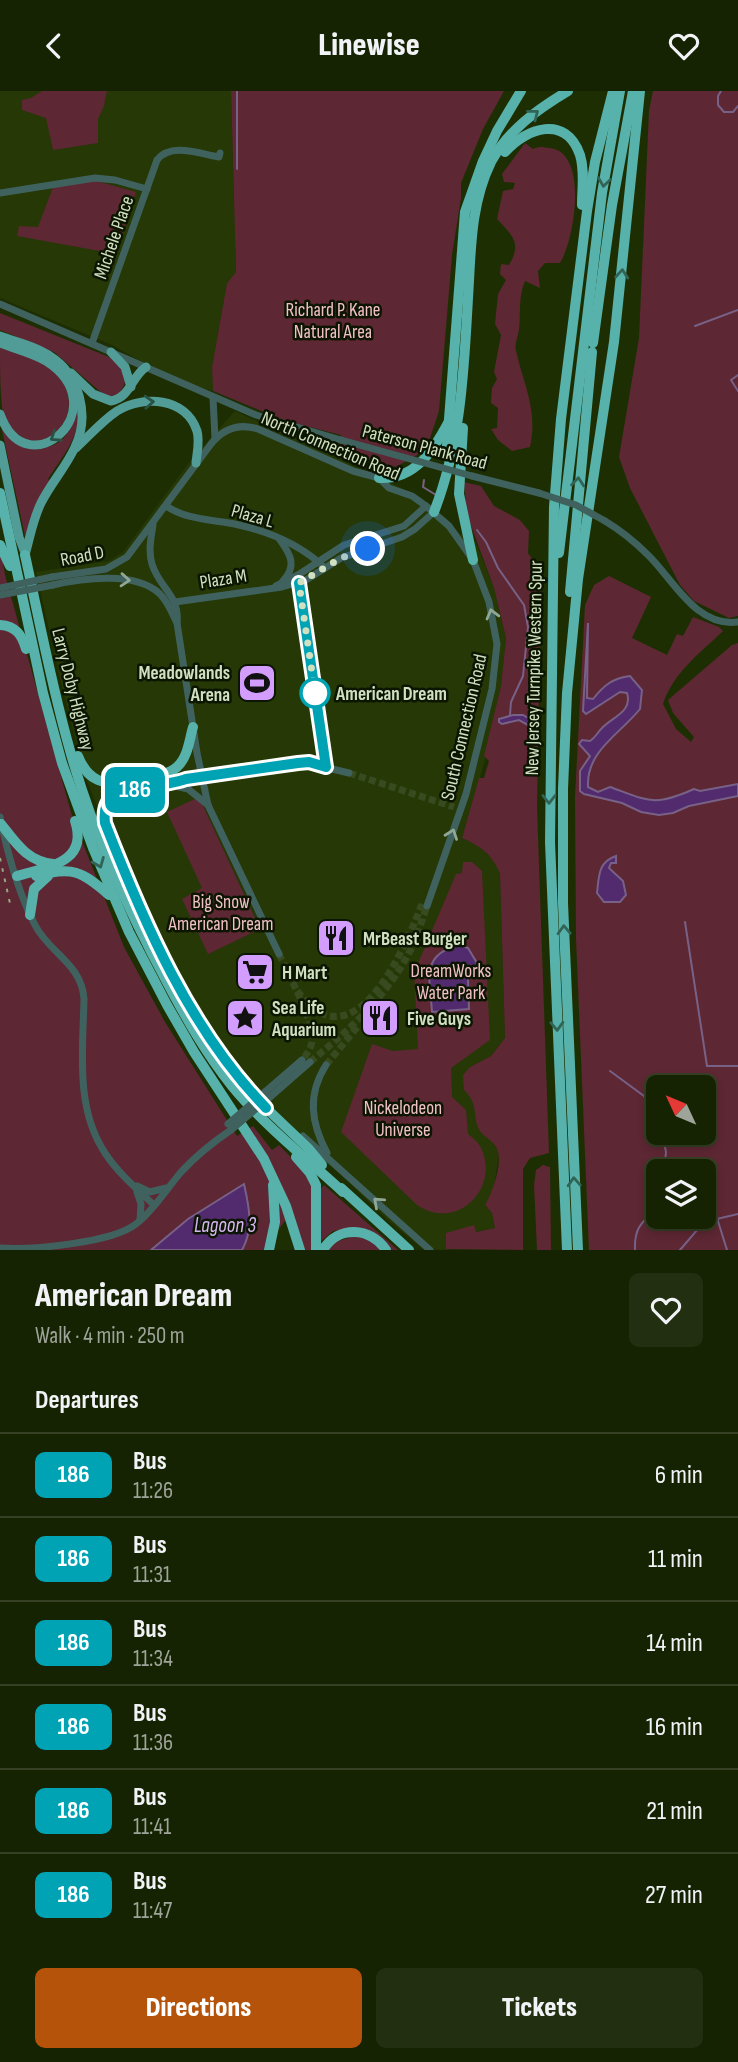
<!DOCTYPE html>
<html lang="en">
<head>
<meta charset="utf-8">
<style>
	:root { --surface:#162302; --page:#232f11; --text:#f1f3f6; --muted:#9ea499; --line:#354024; --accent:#b45309 }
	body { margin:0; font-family:"Sofia Sans Condensed",sans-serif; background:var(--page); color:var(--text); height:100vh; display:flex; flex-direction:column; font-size:26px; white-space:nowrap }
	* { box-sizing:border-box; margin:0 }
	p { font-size:23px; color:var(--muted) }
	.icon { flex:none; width:38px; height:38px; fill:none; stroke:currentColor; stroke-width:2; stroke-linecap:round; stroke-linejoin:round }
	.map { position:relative; height:1159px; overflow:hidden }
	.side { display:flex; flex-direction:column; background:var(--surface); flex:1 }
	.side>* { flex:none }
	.badge { padding:0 14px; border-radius:10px; font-size:24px; line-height:46px }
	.needle { width:46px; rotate:314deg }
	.fabs { position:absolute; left:646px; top:984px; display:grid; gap:14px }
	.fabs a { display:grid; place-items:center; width:70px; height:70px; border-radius:10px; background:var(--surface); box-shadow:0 4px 10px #0003,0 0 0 2px var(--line); font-size:35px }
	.you { position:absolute; width:35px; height:35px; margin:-18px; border:5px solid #fff; border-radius:50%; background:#1a73e8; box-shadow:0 0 0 10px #1a73e833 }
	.map>.badge { position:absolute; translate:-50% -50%; box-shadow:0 0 0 4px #fff }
	h2 { padding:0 35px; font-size:26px; line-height:63px }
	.round { display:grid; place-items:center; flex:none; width:74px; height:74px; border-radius:10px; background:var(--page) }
	.overview { display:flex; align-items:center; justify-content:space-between; height:119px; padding:0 35px }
	h1 { font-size:33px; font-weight:800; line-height:52px }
	.action { display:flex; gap:14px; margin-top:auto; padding:14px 35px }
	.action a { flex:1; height:80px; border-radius:10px; background:var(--accent); color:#fff; font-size:28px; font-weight:800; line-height:80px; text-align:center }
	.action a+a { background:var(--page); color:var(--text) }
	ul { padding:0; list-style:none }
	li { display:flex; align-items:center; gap:21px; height:84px; padding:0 35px; border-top:2px solid var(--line) }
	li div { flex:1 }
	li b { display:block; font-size:26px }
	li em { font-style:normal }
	li .badge { min-width:77px; font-weight:700; text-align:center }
	header { display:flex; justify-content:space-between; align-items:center; height:91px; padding:0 35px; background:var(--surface); font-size:32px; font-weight:800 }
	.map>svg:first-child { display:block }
	.built { fill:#253805 }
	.green { fill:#5d2733; fill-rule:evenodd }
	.water { fill:#522b6e; stroke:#786187; stroke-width:2 }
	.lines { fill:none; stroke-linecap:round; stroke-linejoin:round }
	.stream { stroke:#786187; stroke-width:2 }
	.minor-tunnel { stroke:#384a1f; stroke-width:7; stroke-dasharray:7 3.5; stroke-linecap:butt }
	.minor { stroke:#40625f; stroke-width:7 }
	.major { stroke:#519c96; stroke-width:9 }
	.highway { stroke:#57b2ab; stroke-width:10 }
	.rail { stroke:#97a783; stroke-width:2; stroke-dasharray:3.5 7; stroke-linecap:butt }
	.minor-bridge { stroke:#40625f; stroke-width:7 }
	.oneway { stroke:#316456 }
	.oneway2 { stroke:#2a5244 }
	.oneway3 { stroke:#90a795 }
	.line-casing { stroke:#fff; stroke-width:16 }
	.line { stroke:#00a3b4; stroke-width:10 }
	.walk { stroke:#d1e0c1; stroke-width:7; stroke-dasharray:0 12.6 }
	.stop-dot { fill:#fff; stroke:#00a3b4; stroke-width:3.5 }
	.labels { text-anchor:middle; stroke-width:5; stroke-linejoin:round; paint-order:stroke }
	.street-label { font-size:19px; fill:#d1e0c1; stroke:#0b1501 }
	.park-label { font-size:19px; fill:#f2c0c7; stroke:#0b1501 }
	.poi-label { font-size:19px; font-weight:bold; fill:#d1e0c1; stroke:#0b1501; text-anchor:start }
	.stop-label { font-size:19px; font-weight:bold; fill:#d1e0c1; stroke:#0b1501; text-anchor:start }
	.water-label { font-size:21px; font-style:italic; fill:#d6b7f1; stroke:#0b1501 }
</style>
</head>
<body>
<header><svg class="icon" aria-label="back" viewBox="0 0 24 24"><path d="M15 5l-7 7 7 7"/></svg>Linewise<svg class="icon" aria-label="heart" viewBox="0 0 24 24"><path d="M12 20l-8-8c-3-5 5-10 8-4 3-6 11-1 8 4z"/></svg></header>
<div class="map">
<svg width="738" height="1159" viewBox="0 0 738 1159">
	<rect width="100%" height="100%" fill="#1d2f02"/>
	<!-- built -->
	<g class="built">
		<path d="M0,0H75L104,15L107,0H231L236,181L227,192L212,276L213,300L176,290L112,254L0,207Z"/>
		<path d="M235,320L421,406L459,442L476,452L494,497L506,547L501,595L485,669L462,747L478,755L496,771L500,783L505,947L491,965L470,976L473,1007L480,1039L493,1051L499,1062L493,1102L485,1114L492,1122L495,1137L475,1141L474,1135L447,1159L423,1158L390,1131L342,1085L267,1022L244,998L220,966L197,931L156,855L130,800L84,682L61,591L36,481L109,470L123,461L191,369Z"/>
	</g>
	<!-- green -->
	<g class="green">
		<path d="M42,0H107L104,15L98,28V52L53,59L46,27L22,19V9L31,7Z"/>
		<path d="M231,0H504L483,38L461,92V107L452,164L439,320L428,353L417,364L396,376L359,366L339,357L341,344L286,330L213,300L212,276L227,192L236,181Z"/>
		<path d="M653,0H738V525L729,527L694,510L680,494L630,397L619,366L639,247L649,20Z"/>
		<path d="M525,52L533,58C540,55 542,56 549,57C589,60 575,148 560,172H545L538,180L540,197L525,190C518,206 521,222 519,239C518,246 514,253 516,260C524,295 538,319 530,356L512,360L498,349L491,338L497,337L498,317L491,312L492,297L497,288L494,281L501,244L495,233L498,203L506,189L500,183L501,173L509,174C522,152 513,145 497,128L503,100L513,98L515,92L504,91L502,83Z"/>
		<path d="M93,89L136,101L116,163L17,145L19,135L38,136L53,96Z"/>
		<path d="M0,222L109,266C128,279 131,290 115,307L103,303L54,261L0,239Z"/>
		<path d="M0,256C18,263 40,268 54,281C98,321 34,385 4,326C0,310 0,275 0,256Z"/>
		<path d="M77,320C82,344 61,367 48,388L50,390L25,445L0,330L9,345C19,348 33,356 43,356C62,357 73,336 77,320Z"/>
		<path d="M464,391L481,395L494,415L520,429L529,440L528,462L541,481L537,716L549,1062L530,1067L523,1078V1159L446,1158V1142L474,1134L476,1141L495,1137L492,1122L485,1114C492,1103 502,1074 498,1061C496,1051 485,1047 480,1040C471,1025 480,1014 464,999L463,984L470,976L491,965L505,947L500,783C493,764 480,755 462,747L479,687H484L489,670L484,665L501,595L506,547L494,497L467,424Z"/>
		<path d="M0,455L5,484L72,725L124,856L165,931L237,1045L253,1035L272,1059L279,1054L306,1082L312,1094L313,1159H305L292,1120L264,1159H0Z"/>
		<path d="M609,485L651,506L632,547L667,564L677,543L683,545L693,526L719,536L723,540C700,562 673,582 663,613L676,638L691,651L694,646L673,622L668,609L732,554L738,552V1159H589L576,847L575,706L585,514L594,494ZM658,996H704V1041H658ZM658,1080H704V1125H658Z"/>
		<path d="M199,706L260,838L208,863L182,808L202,797L167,721Z"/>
		<path d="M463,771H472L482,780L490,949L451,977L452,1006L466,1019L468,1043C472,1046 478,1051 480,1055C502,1095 458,1142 417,1114L341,1041L372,953L393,960L418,958L414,882L456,783L462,782Z"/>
		<path d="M543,1074L550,1076L551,1159H537L534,1094L536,1079Z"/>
		<path d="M324,1094L398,1159H388L352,1137L333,1140L319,1152L320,1098Z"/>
		<path d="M354,1145L365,1146L381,1159H328L335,1151Z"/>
	</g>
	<!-- water -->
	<g class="water">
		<path d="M588,532L587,607L593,608C604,594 613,587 630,585L642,599L640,618C620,643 586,660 588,696L598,701L610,696C649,710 654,716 694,698L700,700L738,693V705L689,715L673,722L659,724L641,721L622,712L584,703L580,700V680L590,665L579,653L582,649L590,650C596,646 597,642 602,637C612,626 633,621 627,602L620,601L586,623L583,620Z"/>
		<path d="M513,624H523L537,632V636L533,640L530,635L519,629L502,633L499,631V628Z"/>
		<path d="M616,765V772H611L609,777L623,790L626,804L620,811H604L597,802C599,785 598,771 616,765Z"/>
		<path d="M459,854L468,857L477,872L476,878L468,888L469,918L432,921C430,888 420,864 459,854Z"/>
		<path d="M244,1093C249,1115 254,1138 242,1159H151L188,1128Z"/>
	</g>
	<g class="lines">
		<!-- stream -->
		<g class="stream">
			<path d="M721,0L718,5V14L724,21H733L738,15"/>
			<path d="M237,78V0"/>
			<path d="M695,235L738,219"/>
			<path d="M738,284L731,289L738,300"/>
			<path d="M424,389L423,396L436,404"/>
			<path d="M477,439L486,451L498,477L524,514L528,536L523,585L511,611L510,624"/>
			<path d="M685,831L707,975H738"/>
			<path d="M610,980L644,1005L658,1027"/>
			<path d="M662,1041L666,1061L664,1080"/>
			<path d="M717,1127L727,1159"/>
			<path d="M635,1159C634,1136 642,1131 658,1117"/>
			<path d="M680,1159L704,1131L738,1123"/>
		</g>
		<!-- minor-tunnel -->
		<g class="minor-tunnel">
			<path d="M349,682L454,716"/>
			<path d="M279,863C288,883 314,929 312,950C311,958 307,963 302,969"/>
			<path d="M297,900C305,909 314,920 326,924C372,938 409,846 422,813"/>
			<path d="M310,971C350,938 389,904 412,856C418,843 422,829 427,815"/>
			<path d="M326,974L359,934"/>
		</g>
		<!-- minor -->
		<g class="minor">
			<path d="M0,102L95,87L115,89L147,98"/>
			<path d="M0,213L256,324L341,349"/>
			<path d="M92,252L157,69C171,51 200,63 219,66L220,62"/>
			<path d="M213,307L215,347"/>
			<path d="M472,385L539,402"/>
			<path d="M166,415C189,430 213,428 239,434C270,441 302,455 325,477"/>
			<path d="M605,430C620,439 635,451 648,464C673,488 696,537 738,531"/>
			<path d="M153,434C151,447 148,460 152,473C159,497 180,504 177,532L197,662L208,714L279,863"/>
			<path d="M280,449C291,464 297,475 283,490"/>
			<path d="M52,486L106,478L127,466L211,353C223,338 239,332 258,338L353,380L379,387L389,397L412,405L426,415L449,435L473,469L489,511L497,553L492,598L466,703L427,815"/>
			<path d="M299,492L326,676"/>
			<path d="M53,494C83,487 136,480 160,503C168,511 172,522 177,532"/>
			<path d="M276,495L298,484L344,454L404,435L426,415"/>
			<path d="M175,511L282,496L306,489L341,467L402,446L415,438L434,421"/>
			<path d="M171,694L188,698L208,714"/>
			<path d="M0,726C7,760 19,803 35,834C49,862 82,873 84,908C83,960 75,1017 105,1062C118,1082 137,1098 154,1114"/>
			<path d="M326,974C307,1004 311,1032 327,1062"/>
			<path d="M265,1001L302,969"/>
			<path d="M270,1006L310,971"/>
			<path d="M261,1011L220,962L179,893L131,797L105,729L106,714L113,705L186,688L303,671L349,682"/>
			<path d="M303,1045L430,1159"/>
			<path d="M137,1095L150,1101L166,1097"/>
			<path d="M137,1101L141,1113L140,1129"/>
			<path d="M0,1157C31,1159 112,1152 136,1133C154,1119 167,1097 182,1080C197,1064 213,1051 231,1039"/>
		</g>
		<!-- major -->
		<g class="major">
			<path d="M0,245C16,251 36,255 50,265C80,284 90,325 75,356C66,376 51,392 41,412C33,428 30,446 25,464"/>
			<path d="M0,252C15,258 32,262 46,270C119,317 27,399 0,323"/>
			<path d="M111,261L125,276L131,296"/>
			<path d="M71,282L93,303L111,310C131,306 131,286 146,276"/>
			<path d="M0,354L19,446L25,462"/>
			<path d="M76,357C90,344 102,330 117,320C143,304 186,306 197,340C200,350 197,361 196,372"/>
		</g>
		<!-- highway -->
		<g class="highway">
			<path d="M505,61C526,37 566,23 580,64C585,80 582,97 582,114"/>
			<path d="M593,252L612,114L633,0"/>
			<path d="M463,337L459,403L473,469"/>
			<path d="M447,354L465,121L483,70L497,40L521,0"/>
			<path d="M379,387C415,389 433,360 448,332"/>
			<path d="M0,402L43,602L62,672L93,757L129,841L167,914L194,961L264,1068L286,1115L300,1159"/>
			<path d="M434,421C461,352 464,279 468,207C471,161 470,114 491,71C508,39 538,18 568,0"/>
			<path d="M0,454L10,475"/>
			<path d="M559,462L602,102L620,0"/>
			<path d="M25,464C39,528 51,592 69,656C91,737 127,817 167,891C186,927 206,963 232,995C264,1034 306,1067 343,1101"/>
			<path d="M570,501L592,261"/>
			<path d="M0,534C16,535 22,544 26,558"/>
			<path d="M78,665C82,675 87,684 98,689C113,696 165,687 177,676C188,666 189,650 193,636"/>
			<path d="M1,733C16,752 27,770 53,773"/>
			<path d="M17,785C47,776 89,772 75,730"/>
			<path d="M36,785C72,775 82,780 109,804"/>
			<path d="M30,824L34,798L48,785"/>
			<path d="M266,1017L308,1057L322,1074"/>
			<path d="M296,1066L310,1082L316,1094V1159"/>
			<path d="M341,1097L409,1159"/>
			<path d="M269,1159L275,1131L273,1094"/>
			<path d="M323,1159C338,1134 371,1136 386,1159"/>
			<path d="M567,1159L550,751L554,416L561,328L587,120L595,71L613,0"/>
			<path d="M578,1159L563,812V698L567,602L578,488L614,251L640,0"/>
		</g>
		<!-- rail -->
		<path class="rail" d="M0,767L11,817"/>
		<!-- minor-bridge -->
		<g class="minor-bridge">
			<path d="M341,349L472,385"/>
			<path d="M539,402L576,414L605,430"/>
			<path d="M0,497L52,486"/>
			<path d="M0,504L53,494"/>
			<path d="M228,1033L265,1001"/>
			<path d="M231,1039L270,1006"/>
		</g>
	</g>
	<!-- one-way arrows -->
	<defs><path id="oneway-chevron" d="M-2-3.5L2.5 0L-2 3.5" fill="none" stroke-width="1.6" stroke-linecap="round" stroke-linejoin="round" transform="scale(1.75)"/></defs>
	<g class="oneway">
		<use href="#oneway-chevron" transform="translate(534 23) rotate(-38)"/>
		<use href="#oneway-chevron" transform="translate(604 91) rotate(98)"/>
		<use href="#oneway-chevron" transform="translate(622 183) rotate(-85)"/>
		<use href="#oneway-chevron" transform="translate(578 391) rotate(-85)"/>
		<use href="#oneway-chevron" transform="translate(549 708) rotate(90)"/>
		<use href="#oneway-chevron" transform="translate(99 772) rotate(68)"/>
		<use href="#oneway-chevron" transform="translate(564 839) rotate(-92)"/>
		<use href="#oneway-chevron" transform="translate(557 935) rotate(88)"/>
		<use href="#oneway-chevron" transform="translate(574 1091) rotate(-93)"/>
	</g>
	<g class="oneway2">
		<use href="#oneway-chevron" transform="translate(149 311) rotate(-3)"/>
		<use href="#oneway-chevron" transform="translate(55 346) rotate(147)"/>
	</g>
	<g class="oneway3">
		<use href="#oneway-chevron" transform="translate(125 489) rotate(4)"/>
		<use href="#oneway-chevron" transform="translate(492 523) rotate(-105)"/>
		<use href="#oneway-chevron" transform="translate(452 743) rotate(-70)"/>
		<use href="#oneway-chevron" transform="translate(378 1111) rotate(-138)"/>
	</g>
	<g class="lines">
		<defs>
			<path id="line" d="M266,1017C190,939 144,832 105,732C104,723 104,712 113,706C127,696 167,695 186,688L298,672L309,671L326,676L299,492"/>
		</defs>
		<!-- line casing -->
		<use href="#line" class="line-casing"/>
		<!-- line -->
		<use href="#line" class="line"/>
		<!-- walk -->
		<path class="walk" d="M315,602L299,492L341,467L368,458"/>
	</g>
	<!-- icons -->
	<defs>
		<symbol id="stadium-square" viewBox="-11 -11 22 22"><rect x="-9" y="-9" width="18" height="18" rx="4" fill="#d29dfd" stroke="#0b1501"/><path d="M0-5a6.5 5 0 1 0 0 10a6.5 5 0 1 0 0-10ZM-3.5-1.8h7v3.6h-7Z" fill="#111"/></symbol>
		<symbol id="restaurant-square" viewBox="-11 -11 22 22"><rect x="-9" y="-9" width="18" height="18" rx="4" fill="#d29dfd" stroke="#0b1501"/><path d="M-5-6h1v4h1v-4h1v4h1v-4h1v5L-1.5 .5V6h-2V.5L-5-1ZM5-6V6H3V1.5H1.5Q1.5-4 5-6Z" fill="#111"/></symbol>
		<symbol id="supermarket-square" viewBox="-11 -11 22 22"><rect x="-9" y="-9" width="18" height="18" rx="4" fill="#d29dfd" stroke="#0b1501"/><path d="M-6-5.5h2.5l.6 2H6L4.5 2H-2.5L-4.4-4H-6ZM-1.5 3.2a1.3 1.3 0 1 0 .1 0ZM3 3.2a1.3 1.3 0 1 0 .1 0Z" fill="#111"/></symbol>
		<symbol id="sight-square" viewBox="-11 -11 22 22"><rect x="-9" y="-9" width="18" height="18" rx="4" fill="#d29dfd" stroke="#0b1501"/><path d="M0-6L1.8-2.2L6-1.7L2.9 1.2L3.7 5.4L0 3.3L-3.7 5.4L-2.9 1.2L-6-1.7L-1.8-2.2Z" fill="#111"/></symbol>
	</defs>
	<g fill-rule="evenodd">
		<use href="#stadium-square" x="235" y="570" width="44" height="44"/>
		<use href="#restaurant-square" x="314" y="825" width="44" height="44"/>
		<use href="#supermarket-square" x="233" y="859" width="44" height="44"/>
		<use href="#sight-square" x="223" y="905" width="44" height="44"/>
		<use href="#restaurant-square" x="358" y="905" width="44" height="44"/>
	</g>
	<!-- markers -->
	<circle class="stop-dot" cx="315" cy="602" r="14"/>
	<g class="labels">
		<!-- street labels -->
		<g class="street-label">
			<text transform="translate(113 146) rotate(-71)" y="7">Michele Place</text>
			<text transform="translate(331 354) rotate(23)" y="7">North Connection Road</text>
			<text transform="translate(425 355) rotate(15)" y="7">Paterson Plank Road</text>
			<text transform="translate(253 424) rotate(16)" y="7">Plaza L</text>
			<text transform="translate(82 464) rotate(-11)" y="7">Road D</text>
			<text transform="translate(223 487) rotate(-9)" y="7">Plaza M</text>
			<text transform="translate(533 577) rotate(-89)" y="7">New Jersey Turnpike Western Spur</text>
			<text transform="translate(74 598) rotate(76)" y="7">Larry Doby Highway</text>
			<text transform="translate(463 636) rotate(-77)" y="7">South Connection Road</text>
		</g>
		<!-- park labels -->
		<g class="park-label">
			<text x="333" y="225">Richard P. Kane<tspan x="333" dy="22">Natural Area</tspan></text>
			<text x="221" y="817">Big Snow<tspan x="221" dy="22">American Dream</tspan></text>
			<text x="451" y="886">DreamWorks<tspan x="451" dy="22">Water Park</tspan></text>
			<text x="403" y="1023">Nickelodeon<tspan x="403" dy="22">Universe</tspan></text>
		</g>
		<!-- poi labels -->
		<g class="poi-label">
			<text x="230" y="588" text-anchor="end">Meadowlands<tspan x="230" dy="22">Arena</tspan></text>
			<text x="363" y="854">MrBeast Burger</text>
			<text x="282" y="888">H Mart</text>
			<text x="272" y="923">Sea Life<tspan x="272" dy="22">Aquarium</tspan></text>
			<text x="407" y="934">Five Guys</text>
		</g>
		<!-- stop labels -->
		<g class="stop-label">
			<text x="336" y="609">American Dream</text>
		</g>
		<!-- water labels -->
		<g class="water-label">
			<text x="225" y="1141">Lagoon 3</text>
		</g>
	</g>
</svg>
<div class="fabs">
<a><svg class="needle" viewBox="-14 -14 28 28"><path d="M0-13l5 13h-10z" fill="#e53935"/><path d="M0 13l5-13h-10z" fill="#9ea499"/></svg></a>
<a><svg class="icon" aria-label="layers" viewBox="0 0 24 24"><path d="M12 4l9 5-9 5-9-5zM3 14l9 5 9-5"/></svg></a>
</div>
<div class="you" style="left:368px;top:458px"></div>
<b class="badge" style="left:135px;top:699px;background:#00a3b4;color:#fff">186</b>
</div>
<section class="side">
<div class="overview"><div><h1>American Dream</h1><p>Walk · 4 min · 250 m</p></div><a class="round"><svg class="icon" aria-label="heart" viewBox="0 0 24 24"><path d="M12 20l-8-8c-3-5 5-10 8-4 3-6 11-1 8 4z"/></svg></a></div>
<h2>Departures</h2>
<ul>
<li><span class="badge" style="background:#00a3b4;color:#fff">186</span><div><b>Bus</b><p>11:26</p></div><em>6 min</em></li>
<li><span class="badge" style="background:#00a3b4;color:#fff">186</span><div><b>Bus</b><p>11:31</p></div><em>11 min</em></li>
<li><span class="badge" style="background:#00a3b4;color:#fff">186</span><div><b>Bus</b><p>11:34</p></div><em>14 min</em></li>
<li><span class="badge" style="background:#00a3b4;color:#fff">186</span><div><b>Bus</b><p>11:36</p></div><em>16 min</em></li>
<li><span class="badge" style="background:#00a3b4;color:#fff">186</span><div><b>Bus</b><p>11:41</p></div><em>21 min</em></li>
<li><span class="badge" style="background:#00a3b4;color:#fff">186</span><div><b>Bus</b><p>11:47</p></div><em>27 min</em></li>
</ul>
<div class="action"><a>Directions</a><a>Tickets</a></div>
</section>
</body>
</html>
